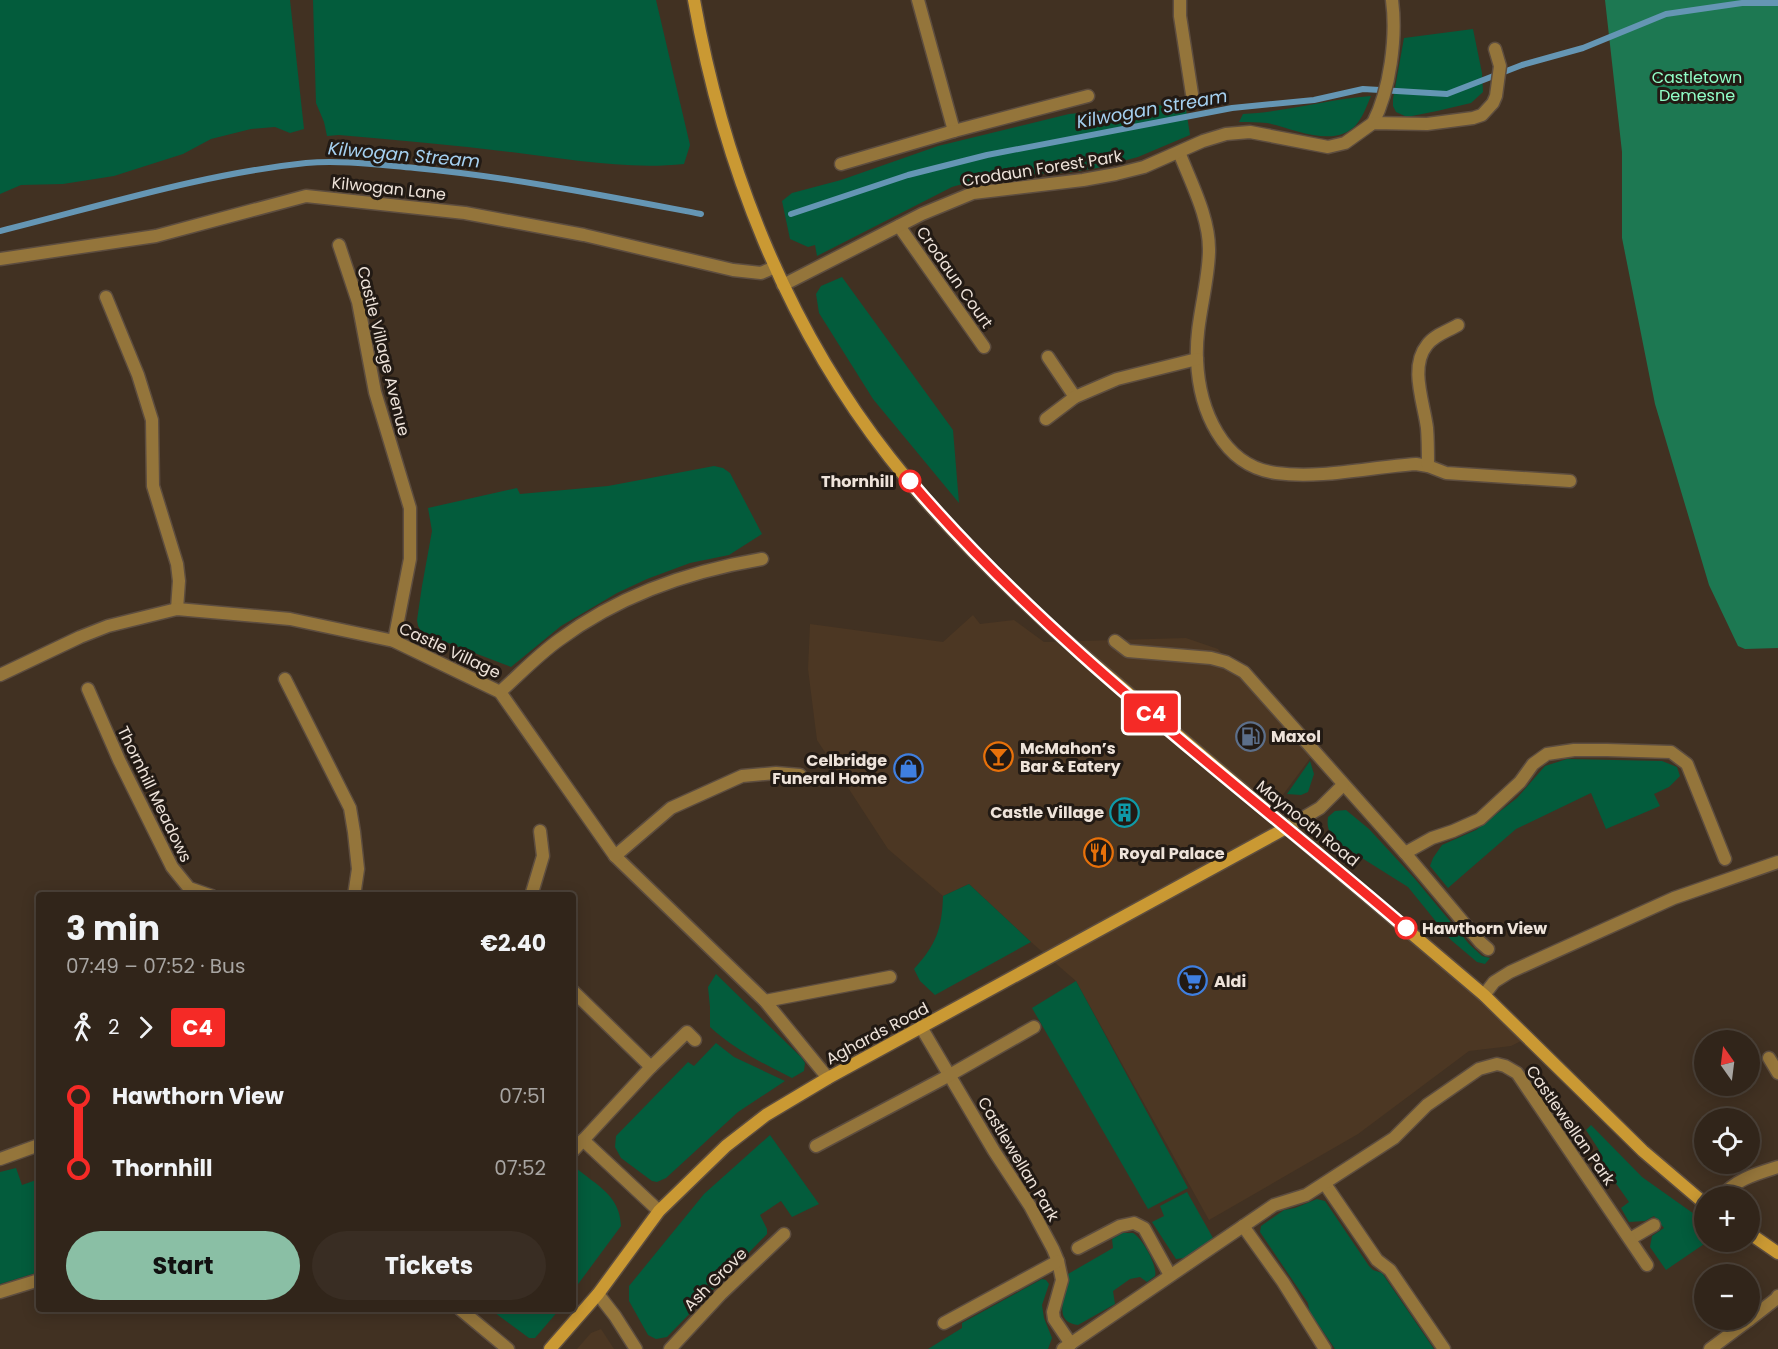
<!DOCTYPE html>
<html lang="en">
<head>
<meta charset="utf-8">
<style>
	:root { --surface:#31251a; --page:#392d23; --text:#f1f3f6; --muted:#a8a5a2; --line:#4c4239; --accent:#8abfa5 }
	body { margin:0; font-family:Poppins,sans-serif; background:var(--page); color:var(--text); height:100vh; display:flex; flex-direction:column; font-size:22px; white-space:nowrap }
	* { box-sizing:border-box; margin:0 }
	p { font-size:20px; color:var(--muted) }
	.icon { flex:none; width:33px; height:33px; fill:none; stroke:currentColor; stroke-width:2; stroke-linecap:round; stroke-linejoin:round }
	.map { position:relative; flex:1; overflow:hidden }
	.drawer { position:absolute; left:36px; top:892px; width:540px; height:420px; display:flex; flex-direction:column; background:var(--surface); border-radius:6px; box-shadow:0 3px 15px #0003,0 0 0 2px var(--line) }
	.drawer>* { flex:none }
	.badge { padding:0 12px; border-radius:4px; font-size:21px; line-height:39px }
	.needle { width:39px; rotate:346deg }
	.controls { position:absolute; left:1694px; top:1030px; display:grid; gap:12px }
	.controls a { display:grid; place-items:center; width:66px; height:66px; border-radius:50%; background:var(--surface); box-shadow:0 3px 15px #0003,0 0 0 2px var(--line); font-size:30px }
	.map>.badge { position:absolute; translate:-50% -50%; box-shadow:0 0 0 3px #fff }
	.legs { display:flex; align-items:center; gap:9px; height:66px; padding:0 30px; font-size:20px }
	.legs p { margin-inline-start:auto }
	.summary { display:flex; align-items:center; justify-content:space-between; height:102px; padding:0 30px }
	h1 { font-size:33px; font-weight:700; line-height:45px }
	.button { display:flex; gap:12px; margin-top:auto; padding:12px 30px }
	.button a { flex:1; height:69px; border-radius:36px; background:var(--accent); color:#111; font-size:24px; font-weight:700; line-height:69px; text-align:center }
	.button a+a { background:var(--page); color:var(--text) }
	ul { padding:0 30px; list-style:none }
	li { display:flex; align-items:center; gap:21px; height:72px; font-size:22px }
	li i { display:grid; place-items:center; width:9px; height:100%; margin:0 8px; background:currentColor }
	li i::after { content:''; width:15px; height:15px; margin:-8px; border:4px solid; border-radius:50%; background:var(--surface) }
	li p { margin-inline-start:auto }
	li:first-child i { background:linear-gradient(#0000 50%,currentColor 0) }
	li:last-child i { background:linear-gradient(currentColor 50%,#0000 0) }
	.map>svg:first-child { display:block }
	.built { fill:#4c3723 }
	.green { fill:#035c3c }
	.forest { fill:#1d7852 }
	.lines { fill:none; stroke-linecap:round; stroke-linejoin:round }
	.stream { stroke:#6596b4; stroke-width:6 }
	.street-casing { stroke:#5d4d3f; stroke-width:15 }
	.secondary-casing { stroke:#5d4d3f; stroke-width:15 }
	.street { stroke:#94753b; stroke-width:12 }
	.secondary { stroke:#ca9933; stroke-width:12 }
	.line-1-casing { stroke:#fff; stroke-width:14 }
	.line-1 { stroke:#f52a26; stroke-width:9 }
	.stop-1-dot { fill:#fff; stroke:#f52a26; stroke-width:3 }
	.labels { text-anchor:middle; stroke-width:6; stroke-linejoin:round; paint-order:stroke }
	.park-label { font-size:16px; fill:#91fec7; stroke:#221a14 }
	.street-label { font-size:16px; fill:#eee3da; stroke:#221a14 }
	.stop-label { font-size:16px; font-weight:bold; fill:#eee3da; stroke:#221a14; text-anchor:end }
	.poi-label { font-size:16px; font-weight:bold; fill:#eee3da; stroke:#221a14; text-anchor:start }
	.water-label { font-size:18px; font-style:italic; fill:#a5d0f0; stroke:#221a14 }
</style>
</head>
<body>
<div class="map">
<svg width="1778" height="1349" viewBox="0 0 1778 1349">
	<rect width="100%" height="100%" fill="#413122"/>
	<!-- built -->
	<g class="built">
		<path d="M973,615L980,624L1014,620L1044,642L1186,638L1218,649L1311,757L1282,796L1342,872L1529,1037L1511,1046L1469,1051L1358,1134L1209,1220L1076,981L1031,942L969,884L943,896L888,849L817,740L808,669L810,624L943,642Z"/>
		<path d="M601,1329L614,1349H577L591,1333Z"/>
	</g>
	<!-- green -->
	<g class="green">
		<path d="M0,0H290L304,129L290,133L275,127L251,129L211,139L183,154L114,176L63,184L21,185L0,194Z"/>
		<path d="M313,0H656L690,145L684,164C627,170 568,159 511,152C454,145 396,140 339,135L327,136L324,122L316,103Z"/>
		<path d="M1473,29L1482,73L1483,92L1471,103L1437,111L1407,117L1396,112L1393,106V99L1404,38Z"/>
		<path d="M1371,96C1367,105 1363,117 1356,125C1334,149 1293,128 1267,123C1258,122 1248,122 1239,122L1243,114C1286,112 1328,99 1371,96Z"/>
		<path d="M1185,103L1190,135L1138,157L1097,168L1071,172L987,177L952,187L817,256L815,245L808,247L790,239L782,201L792,193L841,180L938,146L1069,114Z"/>
		<path d="M842,277L953,430L959,503L873,399L819,313L816,294L821,286Z"/>
		<path d="M714,466L723,468L730,473L762,534L729,555L690,563L647,579L617,593L561,626L511,667L443,641L421,631L418,626L417,620L422,586L432,531L428,508L517,488L520,494L608,486Z"/>
		<path d="M1567,759L1662,761L1677,767L1680,776L1669,787L1654,794L1660,806L1606,829L1591,793L1516,829L1448,888L1430,866L1433,858L1442,845L1476,830L1517,798L1545,766Z"/>
		<path d="M1310,761L1314,774L1308,792L1301,795L1287,794Z"/>
		<path d="M1346,810L1369,829L1415,879L1469,944L1482,956L1490,958L1485,964L1477,962L1451,940L1408,887L1338,843C1331,835 1326,829 1328,817L1335,811Z"/>
		<path d="M969,884L1031,942L935,995L920,981L914,969C936,945 942,929 943,896Z"/>
		<path d="M716,974L802,1058L805,1063L804,1071L792,1078C762,1063 734,1049 710,1027V1007L708,987Z"/>
		<path d="M1076,981L1188,1188L1148,1209L1032,1008Z"/>
		<path d="M716,1043L734,1057L785,1081L738,1112L666,1178L657,1182L652,1181L621,1158L615,1147L616,1136L688,1062L694,1066Z"/>
		<path d="M1591,1125L1642,1177L1704,1221V1242H1707L1666,1270L1650,1247L1652,1236L1664,1228L1654,1216L1645,1221L1629,1222L1621,1208L1629,1202L1594,1152L1599,1150L1586,1130Z"/>
		<path d="M770,1135L819,1204L792,1217L781,1201L760,1215L767,1229V1234L667,1337L656,1339L648,1335L629,1301V1286L704,1194Z"/>
		<path d="M575,1167C597,1186 620,1195 621,1226L573,1291V1168Z"/>
		<path d="M16,1168L22,1185L39,1179V1272L0,1284V1172Z"/>
		<path d="M1187,1192L1213,1238L1184,1258L1176,1259L1152,1222L1164,1216L1160,1206Z"/>
		<path d="M1317,1199L1325,1201L1369,1266L1373,1270L1382,1273L1434,1349H1335L1316,1321L1310,1315L1308,1303L1260,1232L1261,1226L1284,1210L1295,1208Z"/>
		<path d="M1123,1233H1133C1142,1238 1158,1266 1155,1276L1147,1282L1140,1277L1130,1279L1113,1291L1115,1304L1078,1325C1050,1322 1068,1292 1068,1274L1113,1248L1112,1239Z"/>
		<path d="M1042,1279L1046,1280L1049,1284L1042,1305L1044,1318L1052,1338L1048,1349H928L962,1328V1323Z"/>
		<path d="M491,1310H559L535,1338H529Z"/>
	</g>
	<!-- forest -->
	<path class="forest" d="M1605,0H1778V648L1745,649L1738,646L1709,585L1655,404L1622,238V152Z"/>
	<g class="lines">
		<!-- stream -->
		<g class="stream">
			<path d="M791,214L908,175L987,155L1232,108L1314,100L1363,89L1447,94L1522,65L1583,48L1666,14L1742,3H1778"/>
			<path d="M0,231C101,206 202,174 306,163C342,160 379,165 415,168C511,177 606,196 701,214"/>
		</g>
		<defs>
			<g id="street">
				<path d="M918,0L954,131L1088,96"/>
				<path d="M1180,0V16L1192,94"/>
				<path d="M1373,123C1390,90 1397,37 1392,0"/>
				<path d="M1179,152C1191,183 1210,218 1209,252C1208,288 1195,324 1197,360C1199,409 1222,466 1276,473C1322,479 1370,467 1416,464L1428,466L1446,473L1570,481"/>
				<path d="M841,164L954,131"/>
				<path d="M899,226L984,347"/>
				<path d="M339,245L358,302L375,392L410,508V559L394,641"/>
				<path d="M0,259L156,236L306,196L465,213L584,235L733,270L761,273L775,267"/>
				<path d="M783,285L922,214L973,193L1083,180L1116,174L1144,167L1203,141L1226,134L1250,132L1328,147L1345,143L1373,123L1427,124L1473,118L1482,115L1493,103L1496,96L1500,66L1495,49"/>
				<path d="M106,297L138,375L152,420L153,486L177,564L179,581L177,609"/>
				<path d="M1048,357L1075,397"/>
				<path d="M1046,419L1075,397L1117,379L1197,359"/>
				<path d="M1428,466C1428,453 1428,440 1427,428C1424,403 1409,367 1427,345C1434,335 1448,331 1458,325"/>
				<path d="M1115,641L1128,651L1211,658L1226,662L1244,672L1405,853L1480,942L1488,949"/>
				<path d="M0,675L80,637L108,626L177,609L290,619L394,641L500,692L615,856L765,1001L828,1078"/>
				<path d="M285,679L350,808L354,832L358,869L354,896"/>
				<path d="M88,689L119,760L172,867L189,888L212,896"/>
				<path d="M500,692C520,674 538,655 559,640C618,596 690,571 762,559"/>
				<path d="M1286,828L1320,808L1343,785"/>
				<path d="M1405,853L1432,838L1453,831L1480,819L1520,782L1533,764L1547,754L1574,750H1607L1671,752L1687,764L1725,859"/>
				<path d="M615,856L671,808L742,776L776,773L800,775"/>
				<path d="M531,896L543,856L540,831"/>
				<path d="M573,991L651,1067"/>
				<path d="M1484,995L1494,982L1510,972L1674,898L1778,862"/>
				<path d="M765,1001L890,977"/>
				<path d="M921,1027L994,1151L1030,1206L1053,1249L1058,1261L1062,1280L1053,1312L1054,1319L1071,1344"/>
				<path d="M1769,1058L1778,1073"/>
				<path d="M583,1140L659,1211"/>
				<path d="M816,1146L948,1076L1034,1027"/>
				<path d="M573,1151L651,1067L687,1032L695,1040"/>
				<path d="M0,1159L39,1145"/>
				<path d="M1325,1184L1377,1260L1390,1270L1444,1349"/>
				<path d="M1721,1197C1736,1179 1756,1174 1778,1167"/>
				<path d="M1243,1226L1283,1282L1325,1349"/>
				<path d="M1630,1239L1654,1225"/>
				<path d="M1078,1248L1120,1226L1134,1223L1144,1228L1170,1275"/>
				<path d="M0,1292L39,1280"/>
				<path d="M598,1294L615,1316L636,1349"/>
				<path d="M461,1310L508,1349"/>
				<path d="M1749,1320L1776,1299L1778,1296"/>
				<path d="M944,1323L1058,1261"/>
				<path d="M670,1349L721,1294L784,1234"/>
				<path d="M1063,1349L1274,1205L1306,1195L1394,1138L1427,1105L1479,1069L1497,1064L1505,1066L1517,1073L1647,1265"/>
				<path d="M1710,1349L1749,1320"/>
			</g>
			<g id="secondary">
				<path d="M694,0C723,164 786,326 890,458C939,520 997,577 1055,631L1484,995L1643,1151L1704,1203"/>
				<path d="M1749,1233L1778,1253"/>
				<path d="M550,1349L598,1294L659,1211L726,1146L766,1115L828,1078L1286,828"/>
			</g>
		</defs>
		<!-- street casing -->
		<use href="#street" class="street-casing"/>
		<!-- secondary casing -->
		<use href="#secondary" class="secondary-casing"/>
		<!-- street -->
		<use href="#street" class="street"/>
		<!-- secondary -->
		<use href="#secondary" class="secondary"/>
	</g>
	<g class="lines">
		<defs>
			<path id="line-1" d="M910,481C1055,651 1238,783 1406,928"/>
		</defs>
		<!-- line-1 casing -->
		<use href="#line-1" class="line-1-casing"/>
		<!-- line-1 -->
		<use href="#line-1" class="line-1"/>
	</g>
	<!-- icons -->
	<defs>
		<symbol id="fuel-ring" viewBox="-11 -11 22 22"><circle r="9.5" fill="#221a14" stroke="#5c6f8a" stroke-width="1.5"/><path d="M-5.5-6h7V0h2V4h1.3V-2.5L3-4.5l.8-.8L6-3V5H2.5V1h-1V6h-7ZM-4.2-4.7v3.2H.2V-4.7Z" fill="#5c6f8a"/></symbol>
		<symbol id="bar-ring" viewBox="-11 -11 22 22"><circle r="9.5" fill="#221a14" stroke="#e8710a" stroke-width="1.5"/><path d="M-6-5H6L.8 .8V4.5H3.5V6h-7V4.5H-.8V.8Z" fill="#e8710a"/></symbol>
		<symbol id="shop-ring" viewBox="-11 -11 22 22"><circle r="9.5" fill="#221a14" stroke="#3f7fe0" stroke-width="1.5"/><path d="M-5-2.5h2.3a2.7 3.5 0 0 1 5.4 0H5L5.5 6h-11ZM-1.5-2.5h3a1.5 2.3 0 0 0-3 0Z" fill="#3f7fe0"/></symbol>
		<symbol id="building-ring" viewBox="-11 -11 22 22"><circle r="9.5" fill="#221a14" stroke="#0f9aa8" stroke-width="1.5"/><path d="M-4-6H4V6H1V3H-1V6H-4ZM-2.5-4.3h1.7v1.8h-1.7ZM.8-4.3h1.7v1.8H.8ZM-2.5-1h1.7V.8h-1.7ZM.8-1h1.7V.8H.8Z" fill="#0f9aa8"/></symbol>
		<symbol id="restaurant-ring" viewBox="-11 -11 22 22"><circle r="9.5" fill="#221a14" stroke="#e8710a" stroke-width="1.5"/><path d="M-5-6h1v4h1v-4h1v4h1v-4h1v5L-1.5 .5V6h-2V.5L-5-1ZM5-6V6H3V1.5H1.5Q1.5-4 5-6Z" fill="#e8710a"/></symbol>
		<symbol id="supermarket-ring" viewBox="-11 -11 22 22"><circle r="9.5" fill="#221a14" stroke="#3f7fe0" stroke-width="1.5"/><path d="M-6-5.5h2.5l.6 2H6L4.5 2H-2.5L-4.4-4H-6ZM-1.5 3.2a1.3 1.3 0 1 0 .1 0ZM3 3.2a1.3 1.3 0 1 0 .1 0Z" fill="#3f7fe0"/></symbol>
	</defs>
	<g fill-rule="evenodd">
		<use href="#fuel-ring" x="1234" y="720" width="33" height="33"/>
		<use href="#bar-ring" x="982" y="740" width="33" height="33"/>
		<use href="#shop-ring" x="892" y="752" width="33" height="33"/>
		<use href="#building-ring" x="1108" y="796" width="33" height="33"/>
		<use href="#restaurant-ring" x="1082" y="836" width="33" height="33"/>
		<use href="#supermarket-ring" x="1176" y="964" width="33" height="33"/>
	</g>
	<!-- markers -->
	<g class="stop-1-dot">
		<circle cx="910" cy="481" r="10"/>
		<circle cx="1406" cy="928" r="10"/>
	</g>
	<g class="labels">
		<!-- park labels -->
		<g class="park-label">
			<text x="1697" y="83">Castletown<tspan x="1697" dy="18">Demesne</tspan></text>
		</g>
		<!-- street labels -->
		<g class="street-label">
			<text transform="translate(1042 168) rotate(-9)" y="6">Crodaun Forest Park</text>
			<text transform="translate(389 188) rotate(6)" y="6">Kilwogan Lane</text>
			<text transform="translate(955 277) rotate(55)" y="6">Crodaun Court</text>
			<text transform="translate(384 351) rotate(76)" y="6">Castle Village Avenue</text>
			<text transform="translate(450 650) rotate(25)" y="6">Castle Village</text>
			<text transform="translate(155 794) rotate(64)" y="6">Thornhill Meadows</text>
			<text transform="translate(1308 823) rotate(39)" y="6">Maynooth Road</text>
			<text transform="translate(877 1033) rotate(-28)" y="6">Aghards Road</text>
			<text transform="translate(1571 1125) rotate(55)" y="6">Castlewellan Park</text>
			<text transform="translate(1019 1159) rotate(59)" y="6">Castlewellan Park</text>
			<text transform="translate(715 1279) rotate(-45)" y="6">Ash Grove</text>
		</g>
		<!-- stop labels -->
		<g class="stop-label">
			<text x="894" y="487">Thornhill</text>
			<text x="1422" y="934" text-anchor="start">Hawthorn View</text>
		</g>
		<!-- poi labels -->
		<g class="poi-label">
			<text x="1271" y="742">Maxol</text>
			<text x="1020" y="754">McMahon’s<tspan x="1020" dy="18">Bar &amp; Eatery</tspan></text>
			<text x="887" y="766" text-anchor="end">Celbridge<tspan x="887" dy="18">Funeral Home</tspan></text>
			<text x="1104" y="818" text-anchor="end">Castle Village</text>
			<text x="1119" y="859">Royal Palace</text>
			<text x="1214" y="987">Aldi</text>
		</g>
		<!-- water labels -->
		<g class="water-label">
			<text transform="translate(1152 109) rotate(-10)" y="6">Kilwogan Stream</text>
			<text transform="translate(404 155) rotate(5)" y="6">Kilwogan Stream</text>
		</g>
	</g>
</svg>
<div class="controls">
<a><svg class="needle" viewBox="-14 -14 28 28"><path d="M0-13l5 13h-10z" fill="#e53935"/><path d="M0 13l5-13h-10z" fill="#a8a5a2"/></svg></a>
<a><svg class="icon" aria-label="locate" viewBox="0 0 24 24"><circle cx="12" cy="12" r="6"/><path d="M12 2v4M12 18v4M2 12h4M18 12h4"/></svg></a>
<a>+</a>
<a>−</a>
</div>
<b class="badge" style="left:1151px;top:713px;background:#f52a26;color:#fff">C4</b>
<section class="drawer">
<div class="summary"><div><h1>3 min</h1><p>07:49 – 07:52 · Bus</p></div><b>€2.40</b></div>
<div class="legs"><svg class="icon" aria-label="walk" viewBox="0 0 24 24"><circle cx="13" cy="4" r="2"/><path d="M13 8l-2 6 4 7M11 14l-3 7M7 12l3-4h3l4 4"/></svg>2<svg class="icon" aria-label="forward" viewBox="0 0 24 24"><path d="M9 5l7 7-7 7"/></svg><b class="badge" style="background:#f52a26;color:#fff">C4</b></div>
<ul>
<li><i style="color:#f52a26"></i><b>Hawthorn View</b><p>07:51</p></li>
<li><i style="color:#f52a26"></i><b>Thornhill</b><p>07:52</p></li>
</ul>
<div class="button"><a>Start</a><a>Tickets</a></div>
</section>
</div>
</body>
</html>
